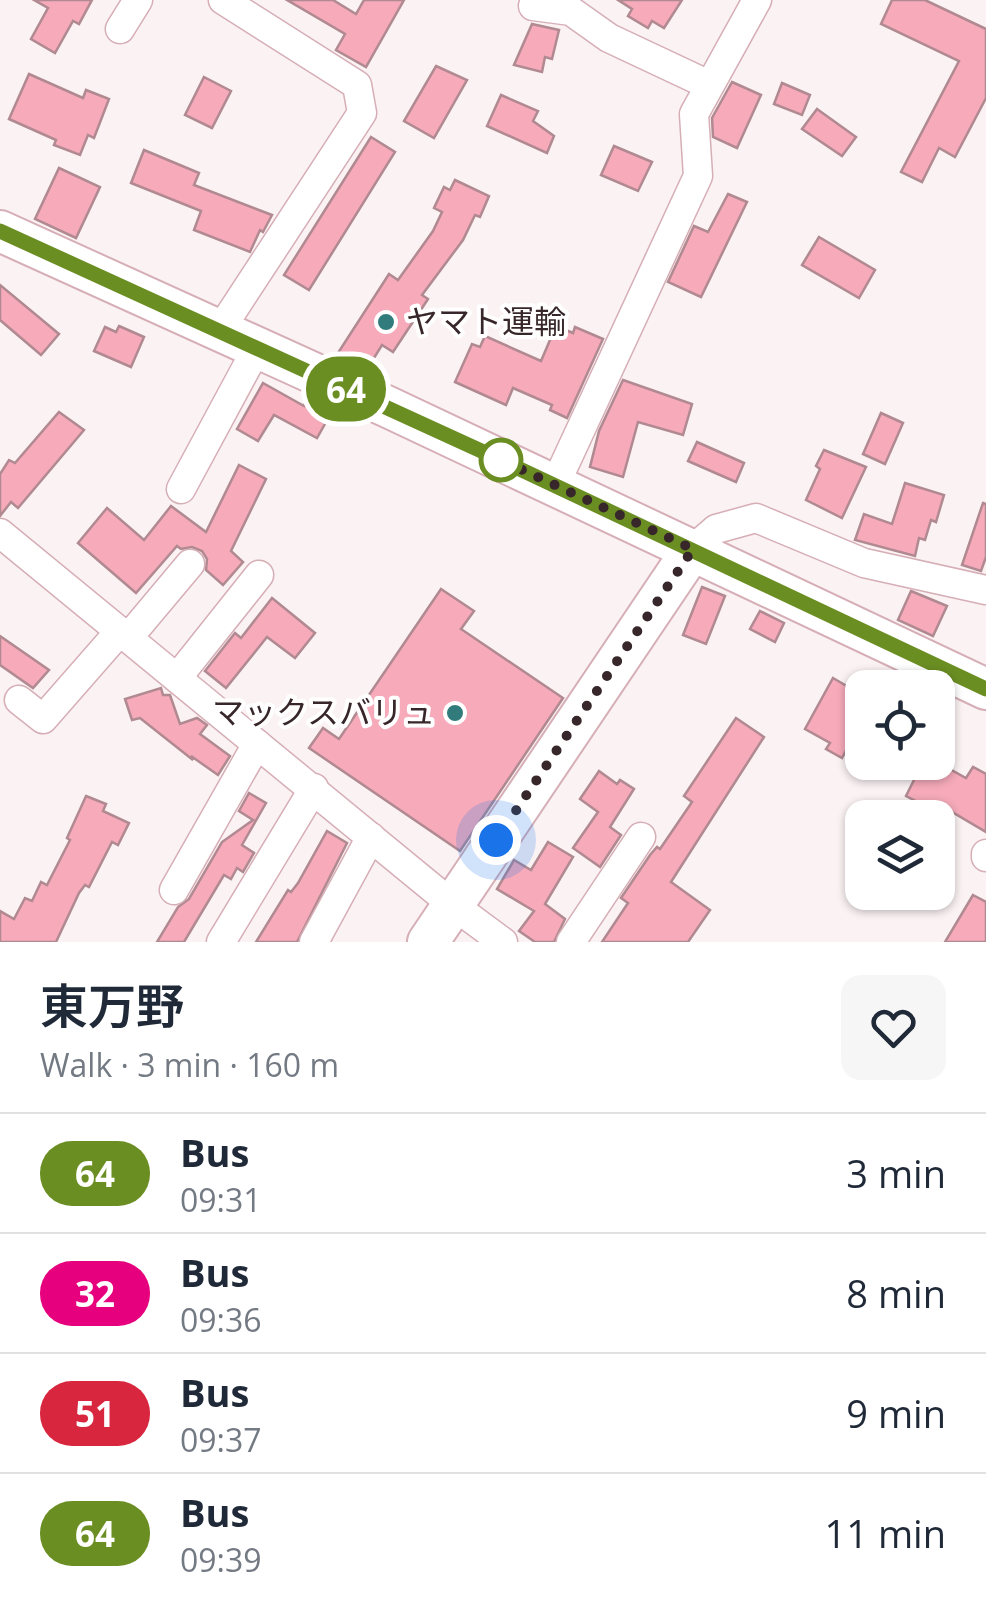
<!DOCTYPE html>
<html lang="en">
<head>
<meta charset="utf-8">
<style>
	:root { --surface:#fff; --page:#f6f6f7; --text:#1f2937; --muted:#747a83; --line:#e0e1e3 }
	body { margin:0; font-family:"Open Sans","Noto Sans JP",sans-serif; background:var(--page); color:var(--text); height:100vh; display:flex; flex-direction:column; font-size:38px; white-space:nowrap }
	* { box-sizing:border-box; margin:0 }
	p { font-size:32px; color:var(--muted) }
	.icon { flex:none; width:55px; height:55px; fill:none; stroke:currentColor; stroke-width:2; stroke-linecap:round; stroke-linejoin:round }
	.map { position:relative; height:942px; overflow:hidden }
	.details { display:flex; flex-direction:column; background:var(--surface); flex:1 }
	.details>* { flex:none }
	.badge { padding:0 20px; border-radius:32px; font-size:35px; line-height:65px }
	.fabs { position:absolute; left:845px; top:670px; display:grid; gap:20px }
	.fabs a { display:grid; place-items:center; width:110px; height:110px; border-radius:20px; background:var(--surface); box-shadow:0 2px 8px #0004; font-size:50px }
	.you { position:absolute; width:50px; height:50px; margin:-25px; border:8px solid #fff; border-radius:50%; background:#1a73e8; box-shadow:0 0 0 15px #1a73e833 }
	.map>.badge { position:absolute; translate:-50% -50%; box-shadow:0 0 0 5px #fff }
	.round { display:grid; place-items:center; flex:none; width:105px; height:105px; border-radius:20px; background:var(--page) }
	.summary { display:flex; align-items:center; justify-content:space-between; height:170px; padding:0 40px }
	h1 { font-size:48px; font-weight:600; line-height:75px }
	ul { padding:0; list-style:none }
	li { display:flex; align-items:center; gap:30px; height:120px; padding:0 40px; border-top:2px solid var(--line) }
	li div { flex:1 }
	li b { display:block; font-size:38px }
	li em { font-style:normal }
	li .badge { min-width:110px; font-weight:700; text-align:center }
	.map>svg:first-child { display:block }
	.building { fill:#f6aaba; stroke:#b08991; stroke-width:2.5 }
	.lines { fill:none; stroke-linecap:round; stroke-linejoin:round }
	.street-casing { stroke:#d6aeb6; stroke-width:31 }
	.secondary-casing { stroke:#d6aeb6; stroke-width:44 }
	.street { stroke:#fff; stroke-width:28 }
	.secondary { stroke:#fff; stroke-width:40 }
	.line-casing { stroke:#fff; stroke-width:22 }
	.line { stroke:#6b8e23; stroke-width:15 }
	.walk { stroke:#37272a; stroke-width:10; stroke-dasharray:0 18 }
	.poi-dot { fill:#327b7d; stroke:#fff; stroke-width:4 }
	.stop-dot { fill:#fff; stroke:#6b8e23; stroke-width:5 }
	.labels { text-anchor:middle; stroke-width:8; stroke-linejoin:round; paint-order:stroke }
	.poi-label { font-size:32px; fill:#37272a; stroke:#fff; text-anchor:start }
</style>
</head>
<body>
<div class="map">
<svg width="986" height="942" viewBox="0 0 986 942">
	<rect width="100%" height="100%" fill="#fbf2f4"/>
	<!-- building -->
	<g class="building">
		<path d="M34,0H92L79,24L73,21L55,53L31,39L48,8Z"/>
		<path d="M287,0H333L356,14L364,0H404L366,67L336,50L345,34Z"/>
		<path d="M618,0H682L664,28L652,21L648,28L628,16L632,9Z"/>
		<path d="M892,0H925L986,29V98L955,157L939,148L922,182L901,172L959,61L881,24Z"/>
		<path d="M532,24L559,30L552,59L545,57L542,72L514,65Z"/>
		<path d="M436,66L467,80L434,138L404,121Z"/>
		<path d="M29,74L83,98L86,90L109,99L94,138L88,135L80,155L54,145L56,140L9,119Z"/>
		<path d="M204,77L231,91L212,128L185,115Z"/>
		<path d="M732,82L761,95L737,148L713,137L712,118Z"/>
		<path d="M782,83L810,95L802,115L774,104Z"/>
		<path d="M501,95L538,111L533,121L554,136L547,153L487,126Z"/>
		<path d="M817,109L856,137L842,156L802,129Z"/>
		<path d="M371,137L395,152L309,290L284,275Z"/>
		<path d="M614,146L652,162L638,191L601,175Z"/>
		<path d="M144,150L199,173L194,185L272,215L263,232L260,230L250,252L194,230L201,211L131,183Z"/>
		<path d="M59,168L100,187L76,238L35,219Z"/>
		<path d="M455,180L489,196L480,217L475,215L463,240L422,295L428,299L393,352L382,345L366,371L345,361L336,356L389,274L398,280L433,231L442,212L434,208L444,187L450,190Z"/>
		<path d="M728,194L747,202L701,297L668,282L694,226L708,232Z"/>
		<path d="M819,237L875,270L859,298L802,265Z"/>
		<path d="M0,285L59,334L41,355L0,320Z"/>
		<path d="M119,326L144,337L131,367L94,351L105,327L116,332Z"/>
		<path d="M556,326L573,333L575,327L603,339L567,418L550,410L552,405L513,388L506,405L455,382L472,344L480,347L485,336L541,361Z"/>
		<path d="M623,380L692,404L683,435L638,422L623,477L590,467L599,431Z"/>
		<path d="M263,383L304,406L306,401L330,415L317,438L274,415L258,441L237,429Z"/>
		<path d="M59,412L84,430L18,508L11,502L0,516V474L9,460L15,463Z"/>
		<path d="M881,413L903,423L885,464L863,454Z"/>
		<path d="M697,442L744,463L736,482L688,461Z"/>
		<path d="M824,450L866,467L842,518L806,500L820,469L816,466Z"/>
		<path d="M239,465L266,479L231,551L243,562L223,585L206,570L207,559L202,551L192,547L181,549L177,546L136,593L78,543L107,508L144,540L171,506L206,532Z"/>
		<path d="M905,483L944,495L936,522L931,520L925,540L919,538L915,556L855,540L864,514L892,524Z"/>
		<path d="M983,503L986,504V557L981,571L962,565Z"/>
		<path d="M702,587L725,596L706,644L683,635Z"/>
		<path d="M441,589L474,611L461,629L563,698L460,851L309,748L323,728L339,739Z"/>
		<path d="M911,591L947,606L933,636L898,620Z"/>
		<path d="M272,598L315,633L295,658L267,637L226,688L205,671L235,633L241,638Z"/>
		<path d="M760,611L784,623L775,642L750,629Z"/>
		<path d="M0,636L49,670L33,688L0,665Z"/>
		<path d="M833,678L862,695V721L842,758L826,749L830,743L805,729Z"/>
		<path d="M161,688L163,695H170L180,724L197,718L207,725L200,734L230,756L218,775L191,756L193,760L140,718L132,720L125,699Z"/>
		<path d="M736,718L764,737L671,882L710,910L688,942H602L628,903L621,898L650,855L657,847L660,849L692,802L684,796Z"/>
		<path d="M923,762H937L966,778L973,767L986,774V832L935,802L931,809L906,796Z"/>
		<path d="M599,771L617,784L620,780L634,789L610,827L621,835L600,867L573,848L598,812L580,799Z"/>
		<path d="M249,793L266,803L242,845L254,853L243,872L237,868L231,879L224,875L184,942H157L178,907L189,899L222,842L253,820L239,811Z"/>
		<path d="M86,796L106,804L103,811L129,823L118,845L112,842L89,887L85,885L79,893L56,942H0V911L14,919L25,898L32,901L41,882L47,885L70,840L67,838Z"/>
		<path d="M327,831L347,843L297,942H256L288,890L291,892L298,883Z"/>
		<path d="M548,842L573,857L545,904L565,919L554,942H535L519,931L534,911L497,889L514,860L531,870Z"/>
		<path d="M973,895L986,902V942H945Z"/>
	</g>
	<g class="lines">
		<defs>
			<g id="street">
				<path d="M533,6L571,11L609,38L709,85"/>
				<path d="M120,29L138,0"/>
				<path d="M220,330L362,113L357,85L223,0"/>
				<path d="M555,485L698,176L694,114L757,0"/>
				<path d="M181,489L257,348"/>
				<path d="M0,533L453,905L503,942"/>
				<path d="M693,549L716,529L756,518L864,563L986,590"/>
				<path d="M128,638L190,564"/>
				<path d="M177,678L259,575"/>
				<path d="M19,700L43,719L120,631"/>
				<path d="M986,854V857"/>
				<path d="M174,890L257,744"/>
				<path d="M221,942L314,788"/>
				<path d="M314,942L371,837"/>
				<path d="M571,942L641,837"/>
			</g>
			<g id="secondary">
				<path d="M0,231L388,407L986,689"/>
				<path d="M428,942L693,549"/>
			</g>
		</defs>
		<!-- street casing -->
		<use href="#street" class="street-casing"/>
		<!-- secondary casing -->
		<use href="#secondary" class="secondary-casing"/>
		<!-- street -->
		<use href="#street" class="street"/>
		<!-- secondary -->
		<use href="#secondary" class="secondary"/>
	</g>
	<g class="lines">
		<defs>
			<path id="line" d="M0,231L488,454L986,689"/>
		</defs>
		<!-- line casing -->
		<use href="#line" class="line-casing"/>
		<!-- line -->
		<use href="#line" class="line"/>
		<!-- walk -->
		<path class="walk" d="M496,840L693,549L488,454L501,460"/>
	</g>
	<!-- markers -->
	<g class="poi-dot">
		<circle cx="386" cy="322" r="10"/>
		<circle cx="455" cy="713" r="10"/>
	</g>
	<circle class="stop-dot" cx="501" cy="460" r="20"/>
	<g class="labels">
		<!-- poi labels -->
		<g class="poi-label">
			<text x="406" y="333">ヤマト運輸</text>
			<text x="435" y="724" text-anchor="end">マックスバリュ</text>
		</g>
	</g>
</svg>
<div class="fabs">
<a><svg class="icon" aria-label="locate" viewBox="0 0 24 24"><circle cx="12" cy="12" r="6"/><path d="M12 2v4M12 18v4M2 12h4M18 12h4"/></svg></a>
<a><svg class="icon" aria-label="layers" viewBox="0 0 24 24"><path d="M12 4l9 5-9 5-9-5zM3 14l9 5 9-5"/></svg></a>
</div>
<div class="you" style="left:496px;top:840px"></div>
<b class="badge" style="left:346px;top:389px;background:#6b8e23;color:#fff">64</b>
</div>
<section class="details">
<div class="summary"><div><h1>東万野</h1><p>Walk · 3 min · 160 m</p></div><a class="round"><svg class="icon" aria-label="heart" viewBox="0 0 24 24"><path d="M12 20l-8-8c-3-5 5-10 8-4 3-6 11-1 8 4z"/></svg></a></div>
<ul>
<li><span class="badge" style="background:#6b8e23;color:#fff">64</span><div><b>Bus</b><p>09:31</p></div><em>3 min</em></li>
<li><span class="badge" style="background:#e6007e;color:#fff">32</span><div><b>Bus</b><p>09:36</p></div><em>8 min</em></li>
<li><span class="badge" style="background:#d7263d;color:#fff">51</span><div><b>Bus</b><p>09:37</p></div><em>9 min</em></li>
<li><span class="badge" style="background:#6b8e23;color:#fff">64</span><div><b>Bus</b><p>09:39</p></div><em>11 min</em></li>
</ul>
</section>
</body>
</html>
